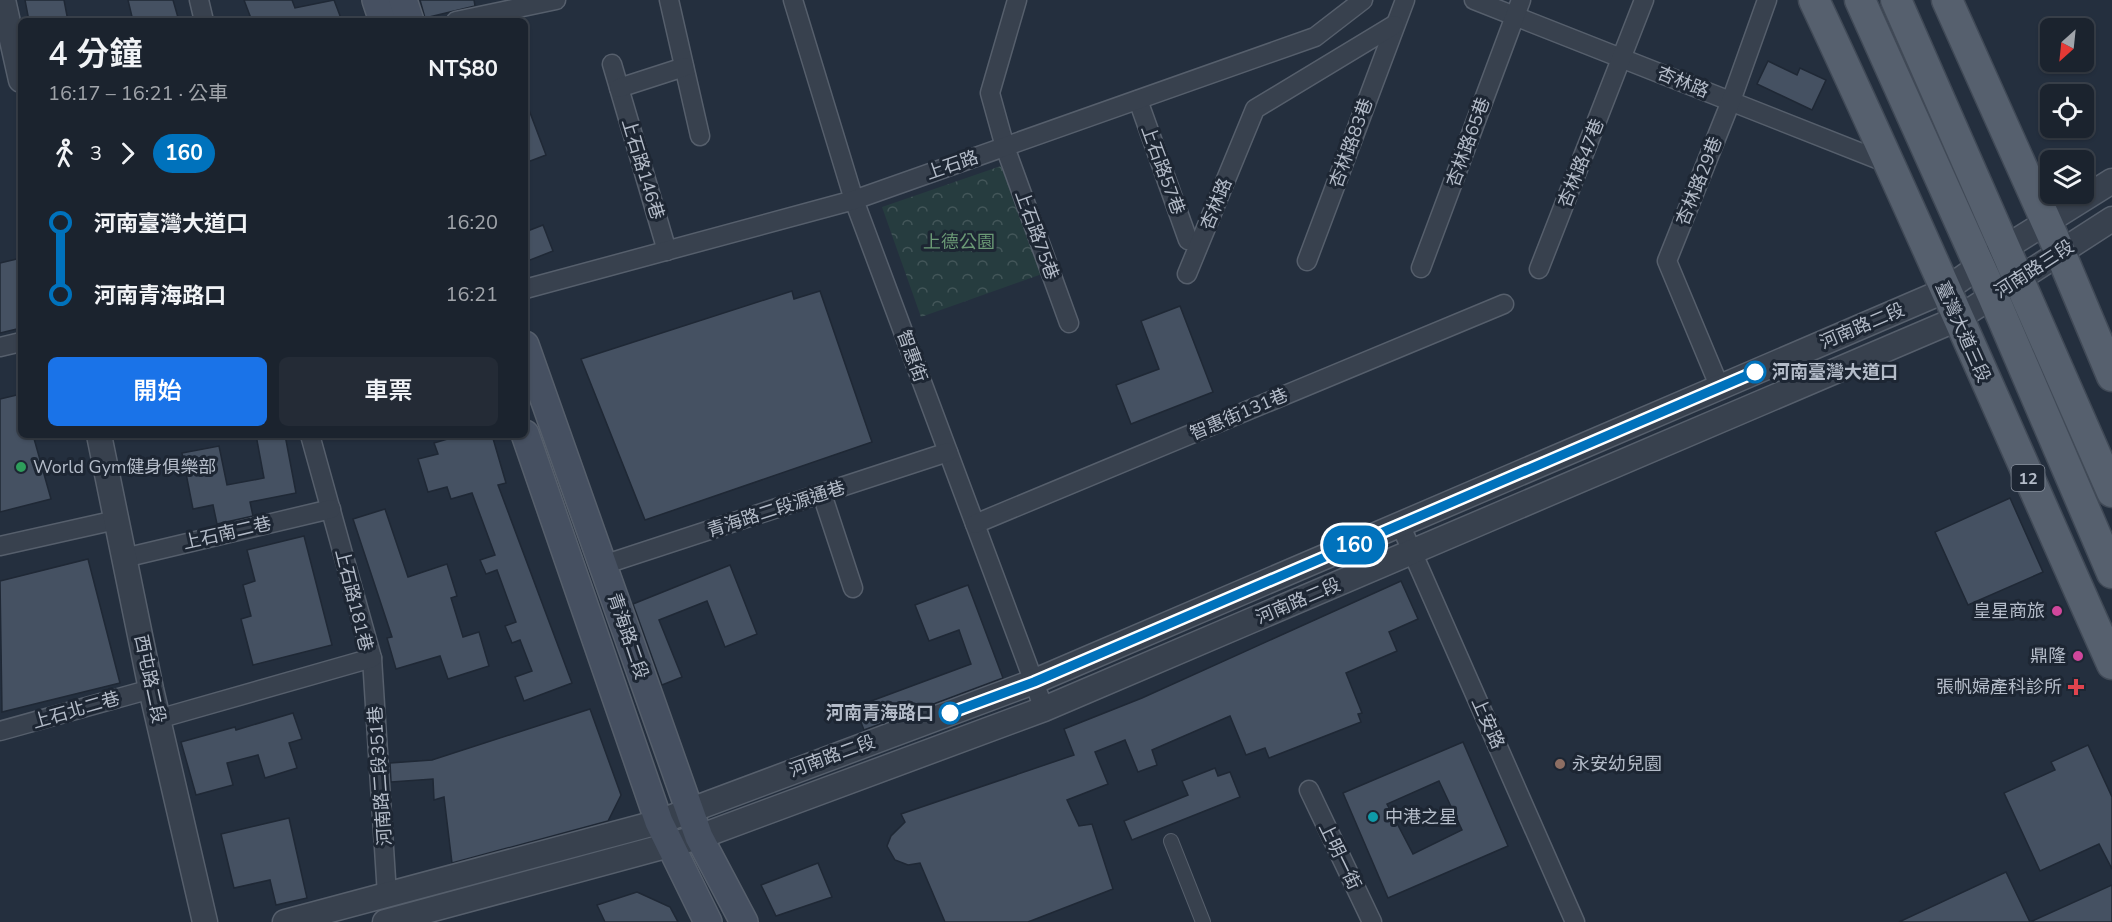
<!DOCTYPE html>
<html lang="zh-TW">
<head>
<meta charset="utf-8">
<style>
	:root { --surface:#1b232e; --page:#242b36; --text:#f1f3f6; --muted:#a0a4aa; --line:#39404a; --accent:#1a73e8 }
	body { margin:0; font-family:"Nunito Sans","Noto Sans TC",sans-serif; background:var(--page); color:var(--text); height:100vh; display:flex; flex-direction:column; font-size:22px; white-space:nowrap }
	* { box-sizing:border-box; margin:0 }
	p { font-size:20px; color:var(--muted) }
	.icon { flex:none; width:33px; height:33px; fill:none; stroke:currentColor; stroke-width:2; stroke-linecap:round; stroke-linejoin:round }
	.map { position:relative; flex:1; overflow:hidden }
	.drawer { position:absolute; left:18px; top:18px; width:510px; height:420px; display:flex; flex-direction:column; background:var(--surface); border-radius:9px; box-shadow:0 2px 4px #0004,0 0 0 2px var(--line) }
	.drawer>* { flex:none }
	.badge { padding:0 12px; border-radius:20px; font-size:21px; line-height:39px }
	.needle { width:39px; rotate:207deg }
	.fabs { position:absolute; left:2040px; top:18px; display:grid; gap:12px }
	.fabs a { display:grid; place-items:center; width:54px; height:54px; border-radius:9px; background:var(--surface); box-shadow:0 2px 4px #0004,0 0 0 2px var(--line); font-size:30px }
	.map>.badge { position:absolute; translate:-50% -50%; box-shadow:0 0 0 3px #fff }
	.legs { display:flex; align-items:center; gap:9px; height:66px; padding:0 30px; font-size:20px }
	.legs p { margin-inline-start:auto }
	.head { display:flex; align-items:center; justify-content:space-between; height:102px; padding:0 30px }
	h1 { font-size:33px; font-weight:600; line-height:45px }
	.primary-button { display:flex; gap:12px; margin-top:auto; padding:12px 30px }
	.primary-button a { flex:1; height:69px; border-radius:9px; background:var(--accent); color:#fff; font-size:24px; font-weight:600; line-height:69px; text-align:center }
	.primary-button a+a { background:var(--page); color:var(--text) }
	ul { padding:0 30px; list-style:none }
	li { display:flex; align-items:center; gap:21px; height:72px; font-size:22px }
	li i { display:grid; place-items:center; width:9px; height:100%; margin:0 8px; background:currentColor }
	li i::after { content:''; width:15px; height:15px; margin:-8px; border:4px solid; border-radius:50%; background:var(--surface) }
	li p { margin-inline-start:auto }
	li:first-child i { background:linear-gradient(#0000 50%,currentColor 0) }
	li:last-child i { background:linear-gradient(currentColor 50%,#0000 0) }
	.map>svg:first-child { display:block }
	.forest { fill:url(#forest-crowns) }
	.building { fill:#455162; stroke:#1f2835; stroke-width:1.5; fill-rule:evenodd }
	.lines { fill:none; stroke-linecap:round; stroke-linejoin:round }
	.pedestrian-casing { stroke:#565f6c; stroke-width:16 }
	.minor-casing { stroke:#565f6c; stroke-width:21 }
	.tertiary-casing { stroke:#565f6c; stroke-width:27 }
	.secondary-casing { stroke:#565f6c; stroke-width:30 }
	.primary-casing { stroke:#414a57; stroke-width:33 }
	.pedestrian { stroke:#38414e; stroke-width:14 }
	.minor { stroke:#38414e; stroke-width:18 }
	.tertiary { stroke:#38414e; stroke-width:24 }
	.secondary { stroke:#465061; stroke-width:27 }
	.primary { stroke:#56606e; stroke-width:30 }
	.line-1-casing { stroke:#fff; stroke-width:14 }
	.line-1 { stroke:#0072bc; stroke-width:9 }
	.stop-1-dot { fill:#fff; stroke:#0072bc; stroke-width:3 }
	.leisure-dot { fill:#2e9e5b; stroke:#1d2633; stroke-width:2 }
	.hotel-dot { fill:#d1479c; stroke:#1d2633; stroke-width:2 }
	.health-dot { fill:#e0444e; stroke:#1d2633; stroke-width:2 }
	.education-dot { fill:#8d6e63; stroke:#1d2633; stroke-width:2 }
	.culture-dot { fill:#0f9aa8; stroke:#1d2633; stroke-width:2 }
	.labels { text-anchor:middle; stroke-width:6; stroke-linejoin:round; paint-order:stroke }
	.shield { fill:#1d2633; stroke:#878f9c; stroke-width:1.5 }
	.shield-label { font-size:16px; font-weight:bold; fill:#b4bcc9 }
	.street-label { font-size:18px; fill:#b4bcc9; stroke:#1d2633 }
	.park-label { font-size:18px; fill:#6b9a76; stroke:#1d2633 }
	.stop-label { font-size:18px; font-weight:bold; fill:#b4bcc9; stroke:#1d2633; text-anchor:start }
	.poi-label { font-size:18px; fill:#b4bcc9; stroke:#1d2633; text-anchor:start }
</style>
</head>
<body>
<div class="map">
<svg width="2112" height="922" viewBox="0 0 2112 922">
	<defs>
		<pattern id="forest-crowns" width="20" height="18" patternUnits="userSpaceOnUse" patternTransform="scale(1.5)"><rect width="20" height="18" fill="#263c3f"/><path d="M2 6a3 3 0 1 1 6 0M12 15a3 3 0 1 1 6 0" fill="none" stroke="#435659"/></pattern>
	</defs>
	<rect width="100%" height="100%" fill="#242f3e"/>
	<!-- forest -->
	<path class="forest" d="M1001,166L1042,274L921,317L882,207Z"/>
	<!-- building -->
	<g class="building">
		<path d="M25,0H64L68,21H29Z"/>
		<path d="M128,0H173L179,21H133Z"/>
		<path d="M244,0H292L295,8L334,0L342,21H252Z"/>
		<path d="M420,0H474L475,6L425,18Z"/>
		<path d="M1768,61L1797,75L1800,68L1826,80L1812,110L1757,84Z"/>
		<path d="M526,102L546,155L525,163V103Z"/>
		<path d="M543,225L553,251L525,262V232Z"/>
		<path d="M21,258V328L0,333V263Z"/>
		<path d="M792,291L794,299L820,291L872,442L645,520L581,359Z"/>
		<path d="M1180,306L1213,392L1131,424L1116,385L1159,369L1141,321Z"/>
		<path d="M21,394V435H33L51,499L0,512V399Z"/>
		<path d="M256,435H285L296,493L250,502L253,516L217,524L213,505L193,509L182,453L219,446L227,485L264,478Z"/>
		<path d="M461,435H492L506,483L498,485L572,683L524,701L515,677L532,671L520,640L512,643L505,626L516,622L497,570L486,574L480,560L495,555L472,493L451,499L447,487L428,492L418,459L438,454L434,443Z"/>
		<path d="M2010,498L2043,572L1968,605L1935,532Z"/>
		<path d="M385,509L408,577L447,564L457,596L451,598L463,637L479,632L489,666L448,679L440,656L396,669L387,638L392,637L353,519Z"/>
		<path d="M304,536L332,645L253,665L241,619L251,616L243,585L255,581L247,550Z"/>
		<path d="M88,559L120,683L2,712L0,581Z"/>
		<path d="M730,565L757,634L725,647L707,601L659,620L682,677L662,685L633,604Z"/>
		<path d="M1401,581L1418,619L1389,632L1397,651L1346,673L1362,713L1358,714L1361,722L1269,758L1265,748L1246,755L1230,716L1152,750L1157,765L1138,772L1125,740L1095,752L1108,784L1067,800L1079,826L1092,824L1113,889L1028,922H945L920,863L908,865L895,860L887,846L891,836L905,822L901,814L1074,755L1064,729L1142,698Z"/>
		<path d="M968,585L1003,678L864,730L855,707L971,664L959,630L929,641L915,605Z"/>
		<path d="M590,709L621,795L608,821L452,863L444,797L434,800L433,779L391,782L390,763L432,760Z"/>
		<path d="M293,713L302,739L289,743L297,768L265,778L258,755L227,763L233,785L196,795L181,742L235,727L236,730Z"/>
		<path d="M1463,742L1508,846L1388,898L1343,793ZM1439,781L1462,830L1413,854L1387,804Z"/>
		<path d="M2088,745L2112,797V869L2099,844L2040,871L2004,793L2055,770L2051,762Z"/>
		<path d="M1215,768L1218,776L1230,772L1240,797L1132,840L1124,821L1188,795L1182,781Z"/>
		<path d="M289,818L307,898L276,905L270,880L234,888L221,834Z"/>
		<path d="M818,863L832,897L776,916L761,885Z"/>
		<path d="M2006,872L2030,922H1899Z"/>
		<path d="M2112,885V922H2030Z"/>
		<path d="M637,892L670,907L678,922H605L597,905Z"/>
	</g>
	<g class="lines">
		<defs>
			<path id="pedestrian" d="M1171,841L1203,922"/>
			<g id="minor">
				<path d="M199,0L204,21"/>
				<path d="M669,0L700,136"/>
				<path d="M793,0L854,200L1044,709"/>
				<path d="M1017,0L990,93L1005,147L1069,323"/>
				<path d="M1474,0L1892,165"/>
				<path d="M456,21L556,0"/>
				<path d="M612,64L667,251"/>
				<path d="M619,88L684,67"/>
				<path d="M1138,100L1188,240"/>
				<path d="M1307,261L1405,0"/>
				<path d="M1421,268L1521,0"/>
				<path d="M1539,269L1644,0"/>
				<path d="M1187,274L1255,109L1394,25"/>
				<path d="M525,289L854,200L1315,37L1363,0"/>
				<path d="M0,347L21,342"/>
				<path d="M1720,388L1667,261L1731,101L1767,0"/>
				<path d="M310,435L372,658L387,895"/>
				<path d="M822,494L853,588"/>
				<path d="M975,524L1504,304"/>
				<path d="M1400,524L1575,922"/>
				<path d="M0,546L116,520"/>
				<path d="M124,558L331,509"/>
				<path d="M603,565L948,452"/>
				<path d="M158,719L372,658"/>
				<path d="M0,731L151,689"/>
				<path d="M1309,790L1372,922"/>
			</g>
			<g id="tertiary">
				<path d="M3,0L21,80"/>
				<path d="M99,435L151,689L205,922"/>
				<path d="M285,922L659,822L1033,682L1944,291L2005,248L2112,181"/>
				<path d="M385,922L699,837L1044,709L1957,319L2112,219"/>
			</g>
			<g id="secondary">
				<path d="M376,0L383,21"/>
				<path d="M403,0L410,21"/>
				<path d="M525,345L699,837L744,922"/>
				<path d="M525,434L659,822L708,922"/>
			</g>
			<g id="primary">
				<path d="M1814,0C1917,219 2013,443 2112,664"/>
				<path d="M1860,0L1993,296L2112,573"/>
				<path d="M1896,0L2112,492"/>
				<path d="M1947,0L2060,252L2112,376"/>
			</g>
		</defs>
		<!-- pedestrian casing -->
		<use href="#pedestrian" class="pedestrian-casing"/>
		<!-- minor casing -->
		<use href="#minor" class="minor-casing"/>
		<!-- tertiary casing -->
		<use href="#tertiary" class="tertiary-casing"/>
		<!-- secondary casing -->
		<use href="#secondary" class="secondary-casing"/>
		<!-- primary casing -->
		<use href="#primary" class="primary-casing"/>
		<!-- pedestrian -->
		<use href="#pedestrian" class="pedestrian"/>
		<!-- minor -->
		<use href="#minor" class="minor"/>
		<!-- tertiary -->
		<use href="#tertiary" class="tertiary"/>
		<!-- secondary -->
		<use href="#secondary" class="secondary"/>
		<!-- primary -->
		<use href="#primary" class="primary"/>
	</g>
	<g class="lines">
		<defs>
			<path id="line-1" d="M950,713L1034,682L1755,372"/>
		</defs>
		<!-- line-1 casing -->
		<use href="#line-1" class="line-1-casing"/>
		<!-- line-1 -->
		<use href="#line-1" class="line-1"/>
	</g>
	<!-- markers -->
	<g class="stop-1-dot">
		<circle cx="1755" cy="372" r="10"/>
		<circle cx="950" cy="713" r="10"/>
	</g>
	<circle class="leisure-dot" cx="21" cy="467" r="6"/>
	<g class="hotel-dot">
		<circle cx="2057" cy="611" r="6"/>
		<circle cx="2078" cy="656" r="6"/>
	</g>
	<path class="health-dot" d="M2073 678h6v6h6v6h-6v6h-6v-6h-6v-6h6z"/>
	<circle class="education-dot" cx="1560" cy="764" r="6"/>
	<circle class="culture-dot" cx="1373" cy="817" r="6"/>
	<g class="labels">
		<!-- shield labels -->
		<rect class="shield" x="2011.5" y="465" width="33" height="26" rx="4.5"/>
		<g class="shield-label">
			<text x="2028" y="484">12</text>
		</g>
		<!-- street labels -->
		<g class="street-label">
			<text transform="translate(1683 82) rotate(22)" y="6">杏林路</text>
			<text transform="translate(1468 142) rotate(-70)" y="6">杏林路65巷</text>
			<text transform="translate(1351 143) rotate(-70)" y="6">杏林路83巷</text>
			<text transform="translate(1581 163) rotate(-68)" y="6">杏林路47巷</text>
			<text transform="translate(952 165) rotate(-19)" y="6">上石路</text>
			<text transform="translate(643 169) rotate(73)" y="6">上石路146巷</text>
			<text transform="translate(1163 170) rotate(70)" y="6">上石路57巷</text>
			<text transform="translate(1699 181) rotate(-68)" y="6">杏林路29巷</text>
			<text transform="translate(1216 204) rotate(-68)" y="6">杏林路</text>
			<text transform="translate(1037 235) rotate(70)" y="6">上石路75巷</text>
			<text transform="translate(2034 269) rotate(-33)" y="6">河南路三段</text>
			<text transform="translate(1862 326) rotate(-23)" y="6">河南路二段</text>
			<text transform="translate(1963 332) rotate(66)" y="6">臺灣大道三段</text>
			<text transform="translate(912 356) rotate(70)" y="6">智惠街</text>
			<text transform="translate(1239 414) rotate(-23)" y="6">智惠街131巷</text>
			<text transform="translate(776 509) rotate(-18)" y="6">青海路二段源通巷</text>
			<text transform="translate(227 533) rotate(-13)" y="6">上石南二巷</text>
			<text transform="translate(354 600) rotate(76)" y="6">上石路181巷</text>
			<text transform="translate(1298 601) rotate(-23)" y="6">河南路二段</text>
			<text transform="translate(628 636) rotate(71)" y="6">青海路二段</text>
			<text transform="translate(150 679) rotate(78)" y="6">西屯路二段</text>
			<text transform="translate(76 710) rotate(-16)" y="6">上石北二巷</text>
			<text transform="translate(1488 723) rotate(66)" y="6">上安路</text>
			<text transform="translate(832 756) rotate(-20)" y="6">河南路二段</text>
			<text transform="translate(380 776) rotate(-94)" y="6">河南路二段351巷</text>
			<text transform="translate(1340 856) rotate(64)" y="6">上明一街</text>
		</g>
		<!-- park labels -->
		<g class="park-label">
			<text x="959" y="248">上德公園</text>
		</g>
		<!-- stop labels -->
		<g class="stop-label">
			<text x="1772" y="378">河南臺灣大道口</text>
			<text x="934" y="719" text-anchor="end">河南青海路口</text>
		</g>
		<!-- poi labels -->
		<g class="poi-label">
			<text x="33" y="473">World Gym健身俱樂部</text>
			<text x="2045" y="617" text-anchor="end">皇星商旅</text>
			<text x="2066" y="662" text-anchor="end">鼎隆</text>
			<text x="2062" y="693" text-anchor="end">張帆婦產科診所</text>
			<text x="1572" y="770">永安幼兒園</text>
			<text x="1385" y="823">中港之星</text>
		</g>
	</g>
</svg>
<div class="fabs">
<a><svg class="needle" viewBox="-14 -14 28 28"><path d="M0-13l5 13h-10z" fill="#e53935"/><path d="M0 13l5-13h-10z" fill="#a0a4aa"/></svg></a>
<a><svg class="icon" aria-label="locate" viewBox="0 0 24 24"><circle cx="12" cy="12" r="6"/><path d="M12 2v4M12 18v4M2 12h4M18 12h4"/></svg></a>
<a><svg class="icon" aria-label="layers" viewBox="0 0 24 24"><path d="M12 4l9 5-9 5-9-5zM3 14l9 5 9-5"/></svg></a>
</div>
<b class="badge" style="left:1354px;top:545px;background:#0072bc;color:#fff">160</b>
<section class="drawer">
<div class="head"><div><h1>4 分鐘</h1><p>16:17 – 16:21 · 公車</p></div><b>NT$80</b></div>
<div class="legs"><svg class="icon" aria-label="walk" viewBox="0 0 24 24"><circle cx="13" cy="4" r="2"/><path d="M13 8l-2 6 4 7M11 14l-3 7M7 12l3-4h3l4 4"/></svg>3<svg class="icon" aria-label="forward" viewBox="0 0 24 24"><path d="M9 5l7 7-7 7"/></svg><b class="badge" style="background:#0072bc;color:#fff">160</b></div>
<ul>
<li><i style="color:#0072bc"></i><b>河南臺灣大道口</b><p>16:20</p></li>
<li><i style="color:#0072bc"></i><b>河南青海路口</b><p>16:21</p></li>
</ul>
<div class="primary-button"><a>開始</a><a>車票</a></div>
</section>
</div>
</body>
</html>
